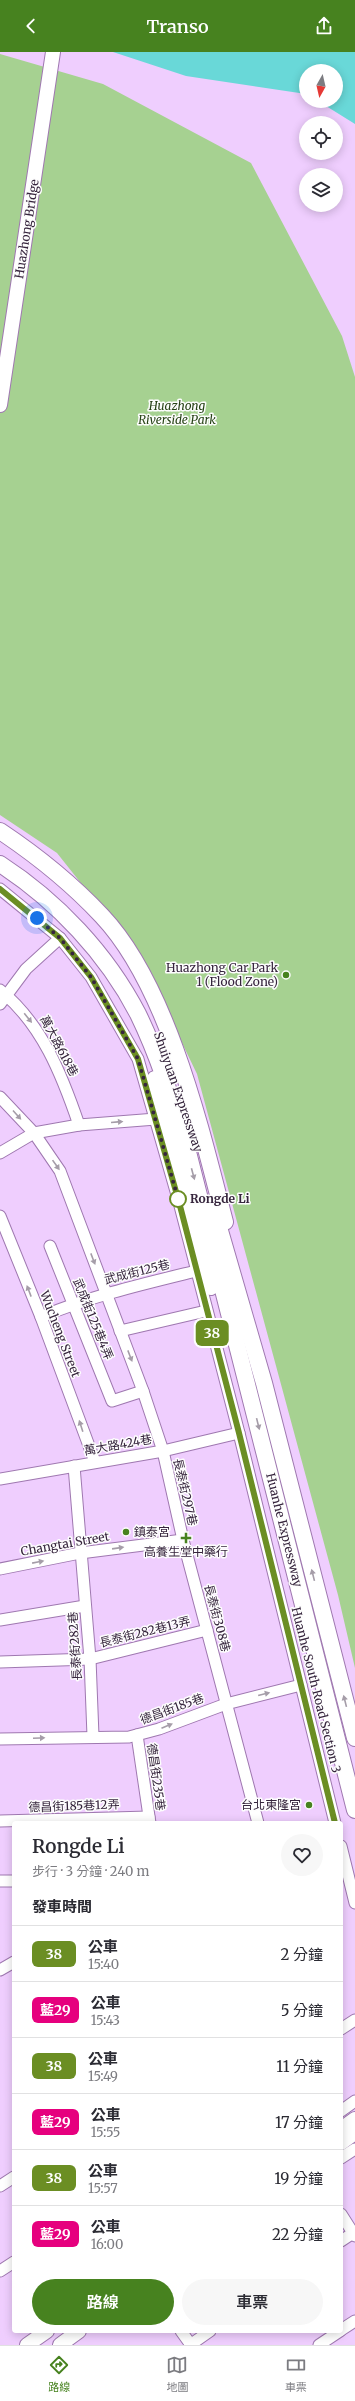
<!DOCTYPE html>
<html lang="zh-TW">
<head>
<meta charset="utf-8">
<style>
	:root { --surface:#fff; --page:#f7f7f7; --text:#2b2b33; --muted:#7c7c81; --line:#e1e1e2; --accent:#47821f }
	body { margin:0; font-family:Merriweather,"Noto Sans TC",serif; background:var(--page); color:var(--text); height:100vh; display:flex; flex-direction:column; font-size:15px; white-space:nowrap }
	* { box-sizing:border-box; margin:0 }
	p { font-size:13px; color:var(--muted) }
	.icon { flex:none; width:22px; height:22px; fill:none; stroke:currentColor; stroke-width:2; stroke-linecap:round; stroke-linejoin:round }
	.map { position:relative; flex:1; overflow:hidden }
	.panel { position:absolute; left:12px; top:1769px; width:331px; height:512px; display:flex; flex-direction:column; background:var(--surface); border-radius:4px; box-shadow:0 2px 10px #0003 }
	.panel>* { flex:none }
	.badge { padding:0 8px; border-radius:6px; font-size:14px; line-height:26px }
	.needle { width:26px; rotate:188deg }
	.controls { position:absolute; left:299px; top:12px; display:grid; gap:8px }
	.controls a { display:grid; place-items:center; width:44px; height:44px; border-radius:50%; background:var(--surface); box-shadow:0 2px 10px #0003; font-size:20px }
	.you { position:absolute; width:20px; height:20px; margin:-10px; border:3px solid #fff; border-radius:50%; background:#1a73e8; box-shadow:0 0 0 6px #1a73e833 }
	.map>.badge { position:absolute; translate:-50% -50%; box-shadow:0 0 0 2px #fff }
	h2 { padding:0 20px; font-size:15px; line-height:36px }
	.round { display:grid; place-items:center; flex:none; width:42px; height:42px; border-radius:21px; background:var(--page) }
	.overview { display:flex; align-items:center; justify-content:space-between; height:68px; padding:0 20px }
	h1 { font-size:19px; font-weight:600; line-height:30px }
	.primary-button { display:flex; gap:8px; margin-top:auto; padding:8px 20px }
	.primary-button a { flex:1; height:46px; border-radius:24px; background:var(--accent); color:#fff; font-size:16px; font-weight:600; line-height:46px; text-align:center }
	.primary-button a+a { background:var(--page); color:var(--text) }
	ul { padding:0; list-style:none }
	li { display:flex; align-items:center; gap:12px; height:56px; padding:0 20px; border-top:1px solid var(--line) }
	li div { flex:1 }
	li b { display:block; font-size:15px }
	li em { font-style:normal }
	li .badge { min-width:44px; font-weight:700; text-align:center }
	header { display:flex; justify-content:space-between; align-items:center; height:52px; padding:0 20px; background:var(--accent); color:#fff; font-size:18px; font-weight:600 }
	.tab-bar { display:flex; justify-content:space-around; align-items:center; height:56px; border-top:1px solid var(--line); background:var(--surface); font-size:11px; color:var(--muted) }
	.tab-bar a { display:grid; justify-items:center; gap:2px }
	.tab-bar .current { color:var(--accent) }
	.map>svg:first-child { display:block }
	.green { fill:#a6d191 }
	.water { fill:#69d8d8 }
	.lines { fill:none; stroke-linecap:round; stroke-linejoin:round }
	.minor-casing { stroke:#9f78b0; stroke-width:13 }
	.major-casing { stroke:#9f78b0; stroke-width:16 }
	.highway-casing { stroke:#9f78b0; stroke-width:18 }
	.minor { stroke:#fff; stroke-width:11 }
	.major { stroke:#fff; stroke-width:14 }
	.highway { stroke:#fff; stroke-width:16 }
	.oneway { fill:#a59da8 }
	.line-casing { stroke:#fff; stroke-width:9 }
	.line { stroke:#6b8e23; stroke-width:6 }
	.walk { stroke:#36253d; stroke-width:4; stroke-dasharray:0 7.2 }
	.poi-dot { fill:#47821f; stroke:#fdfdfd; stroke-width:1.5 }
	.stop-dot { fill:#fff; stroke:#6b8e23; stroke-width:2 }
	.labels { text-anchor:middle; stroke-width:3; stroke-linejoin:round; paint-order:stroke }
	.street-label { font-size:12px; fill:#36253d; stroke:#fdfdfd }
	.park-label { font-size:12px; font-style:italic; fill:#254114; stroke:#fdfdfd }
	.poi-label { font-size:12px; fill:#36253d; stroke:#fdfdfd; text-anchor:end }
	.stop-label { font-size:12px; font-weight:bold; fill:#36253d; stroke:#fdfdfd; text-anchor:start }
</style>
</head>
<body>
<header><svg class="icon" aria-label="back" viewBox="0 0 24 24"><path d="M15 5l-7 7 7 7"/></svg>Transo<svg class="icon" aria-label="share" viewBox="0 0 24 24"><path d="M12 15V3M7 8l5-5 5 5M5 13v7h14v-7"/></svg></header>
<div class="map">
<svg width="355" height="2293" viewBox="0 0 355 2293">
	<rect width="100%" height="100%" fill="#efcefe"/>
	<!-- green -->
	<path class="green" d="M0,2L103,32L251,111L342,284L355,325V1616L338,1543L197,1022L142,908L57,801L0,763Z"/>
	<!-- water -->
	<path class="water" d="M113,0H355V72L318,49H336V19H306V42L186,24Z"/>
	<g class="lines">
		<defs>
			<g id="minor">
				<path d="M0,837L60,886L91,925L138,1007L179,1150L239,1381L335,1771"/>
				<path d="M0,938C42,972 62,1023 79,1073"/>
				<path d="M0,952L26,917L60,886"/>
				<path d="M0,1045L34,1081L60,1119L143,1339L163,1399L183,1488L258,1771"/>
				<path d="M0,1101L34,1081L79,1073L156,1067"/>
				<path d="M0,1164L41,1265L95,1410"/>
				<path d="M50,1194L112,1349L143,1339"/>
				<path d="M41,1265C91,1244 143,1232 196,1219"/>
				<path d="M120,1279L206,1259"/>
				<path d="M74,1414L90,1607L93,1684"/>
				<path d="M0,1427L163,1399L239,1381"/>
				<path d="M0,1517L80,1501L183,1488"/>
				<path d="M0,1568L85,1554"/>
				<path d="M0,1610L90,1607L207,1578"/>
				<path d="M137,1683L150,1771"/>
				<path d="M0,1687L129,1685L159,1677L226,1652L301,1633"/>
				<path d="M0,1769L149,1765"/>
				<path d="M341,1794L355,1851"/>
				<path d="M0,1829H14"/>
				<path d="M0,1918L14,1910"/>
				<path d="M341,1977L355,1968"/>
				<path d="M341,2059L355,2049"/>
				<path d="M341,2106L355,2097"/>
				<path d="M0,2134L14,2125"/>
				<path d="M341,2162L355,2184"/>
				<path d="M341,2189L353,2181"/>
				<path d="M0,2219L14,2210"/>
				<path d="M341,2278L355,2269"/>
				<path d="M181,2279L191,2293"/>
				<path d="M190,2293L210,2279"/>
				<path d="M319,2293L340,2279"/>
			</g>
			<g id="major">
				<path d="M0,353L53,0"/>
				<path d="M341,2077L355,2067"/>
				<path d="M341,2091L355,2081"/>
				<path d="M27,2293L47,2279"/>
				<path d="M60,2293L79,2279"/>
			</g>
			<g id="highway">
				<path d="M0,779C36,803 72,832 102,864C168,934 201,1077 225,1170"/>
				<path d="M0,812C57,849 107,902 138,962C159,1005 173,1051 187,1096L355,1758"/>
				<path d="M155,1027L211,1235"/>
				<path d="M214,1158L264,1331L355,1686"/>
			</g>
		</defs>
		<!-- minor casing -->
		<use href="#minor" class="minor-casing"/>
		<!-- major casing -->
		<use href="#major" class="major-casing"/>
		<!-- highway casing -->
		<use href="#highway" class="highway-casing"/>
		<!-- minor -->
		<use href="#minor" class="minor"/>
		<!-- major -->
		<use href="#major" class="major"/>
		<!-- highway -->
		<use href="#highway" class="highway"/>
	</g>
	<!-- one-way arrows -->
	<defs><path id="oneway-solid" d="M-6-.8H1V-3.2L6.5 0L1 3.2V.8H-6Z"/></defs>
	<g class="oneway">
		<use href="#oneway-solid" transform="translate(28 966) rotate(51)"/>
		<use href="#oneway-solid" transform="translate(17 1063) rotate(48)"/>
		<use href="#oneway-solid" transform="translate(117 1070) rotate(-5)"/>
		<use href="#oneway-solid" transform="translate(56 1113) rotate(55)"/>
		<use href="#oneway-solid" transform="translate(193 1122) rotate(75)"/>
		<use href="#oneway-solid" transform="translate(93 1207) rotate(69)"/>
		<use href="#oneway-solid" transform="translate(29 1239) rotate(-111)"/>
		<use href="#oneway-solid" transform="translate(130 1304) rotate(69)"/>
		<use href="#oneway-solid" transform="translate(258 1372) rotate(76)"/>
		<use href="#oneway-solid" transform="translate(81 1374) rotate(-108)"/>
		<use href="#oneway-solid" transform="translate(118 1496) rotate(-8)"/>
		<use href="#oneway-solid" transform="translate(38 1510) rotate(-11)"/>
		<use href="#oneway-solid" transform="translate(313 1523) rotate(-104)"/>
		<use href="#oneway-solid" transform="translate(264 1642) rotate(-14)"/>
		<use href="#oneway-solid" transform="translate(345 1649) rotate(-104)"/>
		<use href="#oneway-solid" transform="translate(167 1674) rotate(-23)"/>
		<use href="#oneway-solid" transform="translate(39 1686) rotate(-2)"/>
	</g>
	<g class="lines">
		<defs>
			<path id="line" d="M0,837L60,886L91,925L138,1007L179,1150L239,1381L335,1771"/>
		</defs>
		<!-- line casing -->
		<use href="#line" class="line-casing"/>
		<!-- line -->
		<use href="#line" class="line"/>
		<!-- walk -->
		<path class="walk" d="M37,866L60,886L91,925L138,1007L179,1150L178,1147"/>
	</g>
	<!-- markers -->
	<g class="poi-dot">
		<circle cx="286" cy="923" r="4"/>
		<circle cx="126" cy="1480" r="4"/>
		<path d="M184 1480h4v4h4v4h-4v4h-4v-4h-4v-4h4z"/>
		<circle cx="309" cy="1753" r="4"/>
	</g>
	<circle class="stop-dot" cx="178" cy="1147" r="8"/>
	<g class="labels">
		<!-- street labels -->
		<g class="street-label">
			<text transform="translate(27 177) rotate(-81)" y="4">Huazhong Bridge</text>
			<text transform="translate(59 994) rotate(62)" y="4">萬大路618巷</text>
			<text transform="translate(178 1040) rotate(71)" y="4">Shuiyuan Expressway</text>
			<text transform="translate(137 1220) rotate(-14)" y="4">武成街125巷</text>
			<text transform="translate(93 1267) rotate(68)" y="4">武成街125巷4弄</text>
			<text transform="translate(60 1282) rotate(69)" y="4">Wucheng Street</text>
			<text transform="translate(118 1393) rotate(-10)" y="4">萬大路424巷</text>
			<text transform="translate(185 1440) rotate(77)" y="4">長泰街297巷</text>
			<text transform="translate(284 1478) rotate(76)" y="4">Huanhe Expressway</text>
			<text transform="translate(65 1492) rotate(-10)" y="4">Changtai Street</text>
			<text transform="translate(217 1566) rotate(75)" y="4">長泰街308巷</text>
			<text transform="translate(145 1580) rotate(-14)" y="4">長泰街282巷13弄</text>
			<text transform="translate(75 1594) rotate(-94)" y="4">長泰街282巷</text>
			<text transform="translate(316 1638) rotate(76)" y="4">Huanhe South Road Section 3</text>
			<text transform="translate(172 1657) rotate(-20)" y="4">德昌街185巷</text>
			<text transform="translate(156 1725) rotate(82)" y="4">德昌街235巷</text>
			<text transform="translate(74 1754) rotate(-2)" y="4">德昌街185巷12弄</text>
		</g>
		<!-- park labels -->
		<g class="park-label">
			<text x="177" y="358">Huazhong<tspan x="177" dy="14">Riverside Park</tspan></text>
		</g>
		<!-- poi labels -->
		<g class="poi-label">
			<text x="278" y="920">Huazhong Car Park<tspan x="278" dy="14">1 (Flood Zone)</tspan></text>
			<text x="134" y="1484" text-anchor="start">鎮泰宮</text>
			<text x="186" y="1504" text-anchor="middle">高養生堂中藥行</text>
			<text x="301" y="1757">台北東隆宮</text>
		</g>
		<!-- stop labels -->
		<g class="stop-label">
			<text x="190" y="1151">Rongde Li</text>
		</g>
	</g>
</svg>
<div class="controls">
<a><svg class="needle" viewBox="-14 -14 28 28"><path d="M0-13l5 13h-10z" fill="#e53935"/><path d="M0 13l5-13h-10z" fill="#7c7c81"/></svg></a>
<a><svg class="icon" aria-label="locate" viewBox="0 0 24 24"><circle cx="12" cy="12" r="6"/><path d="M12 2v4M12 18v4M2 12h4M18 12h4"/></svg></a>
<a><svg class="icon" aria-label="layers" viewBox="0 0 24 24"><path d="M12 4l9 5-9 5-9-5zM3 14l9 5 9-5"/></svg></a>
</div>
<div class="you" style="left:37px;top:866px"></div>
<b class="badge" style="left:212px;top:1281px;background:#6b8e23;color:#fff">38</b>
<section class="panel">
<div class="overview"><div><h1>Rongde Li</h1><p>步行 · 3 分鐘 · 240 m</p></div><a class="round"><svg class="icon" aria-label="heart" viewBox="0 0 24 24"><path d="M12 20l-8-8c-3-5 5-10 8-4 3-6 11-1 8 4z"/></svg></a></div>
<h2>發車時間</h2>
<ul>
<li><span class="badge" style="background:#6b8e23;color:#fff">38</span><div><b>公車</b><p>15:40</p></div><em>2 分鐘</em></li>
<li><span class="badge" style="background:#e6007e;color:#fff">藍29</span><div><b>公車</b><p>15:43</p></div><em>5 分鐘</em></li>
<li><span class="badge" style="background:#6b8e23;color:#fff">38</span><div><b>公車</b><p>15:49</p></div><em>11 分鐘</em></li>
<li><span class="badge" style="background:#e6007e;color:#fff">藍29</span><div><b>公車</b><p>15:55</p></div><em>17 分鐘</em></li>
<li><span class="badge" style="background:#6b8e23;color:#fff">38</span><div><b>公車</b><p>15:57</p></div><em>19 分鐘</em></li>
<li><span class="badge" style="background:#e6007e;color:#fff">藍29</span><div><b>公車</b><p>16:00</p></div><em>22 分鐘</em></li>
</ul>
<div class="primary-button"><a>路線</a><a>車票</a></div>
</section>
</div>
<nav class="tab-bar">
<a class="current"><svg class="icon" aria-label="directions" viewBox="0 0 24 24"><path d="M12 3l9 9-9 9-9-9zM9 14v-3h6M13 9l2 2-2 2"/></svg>路線</a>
<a><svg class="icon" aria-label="map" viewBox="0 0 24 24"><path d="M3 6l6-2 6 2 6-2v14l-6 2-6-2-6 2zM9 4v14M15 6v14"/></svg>地圖</a>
<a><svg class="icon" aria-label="tickets" viewBox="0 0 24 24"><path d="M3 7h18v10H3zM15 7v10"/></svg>車票</a>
</nav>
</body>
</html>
